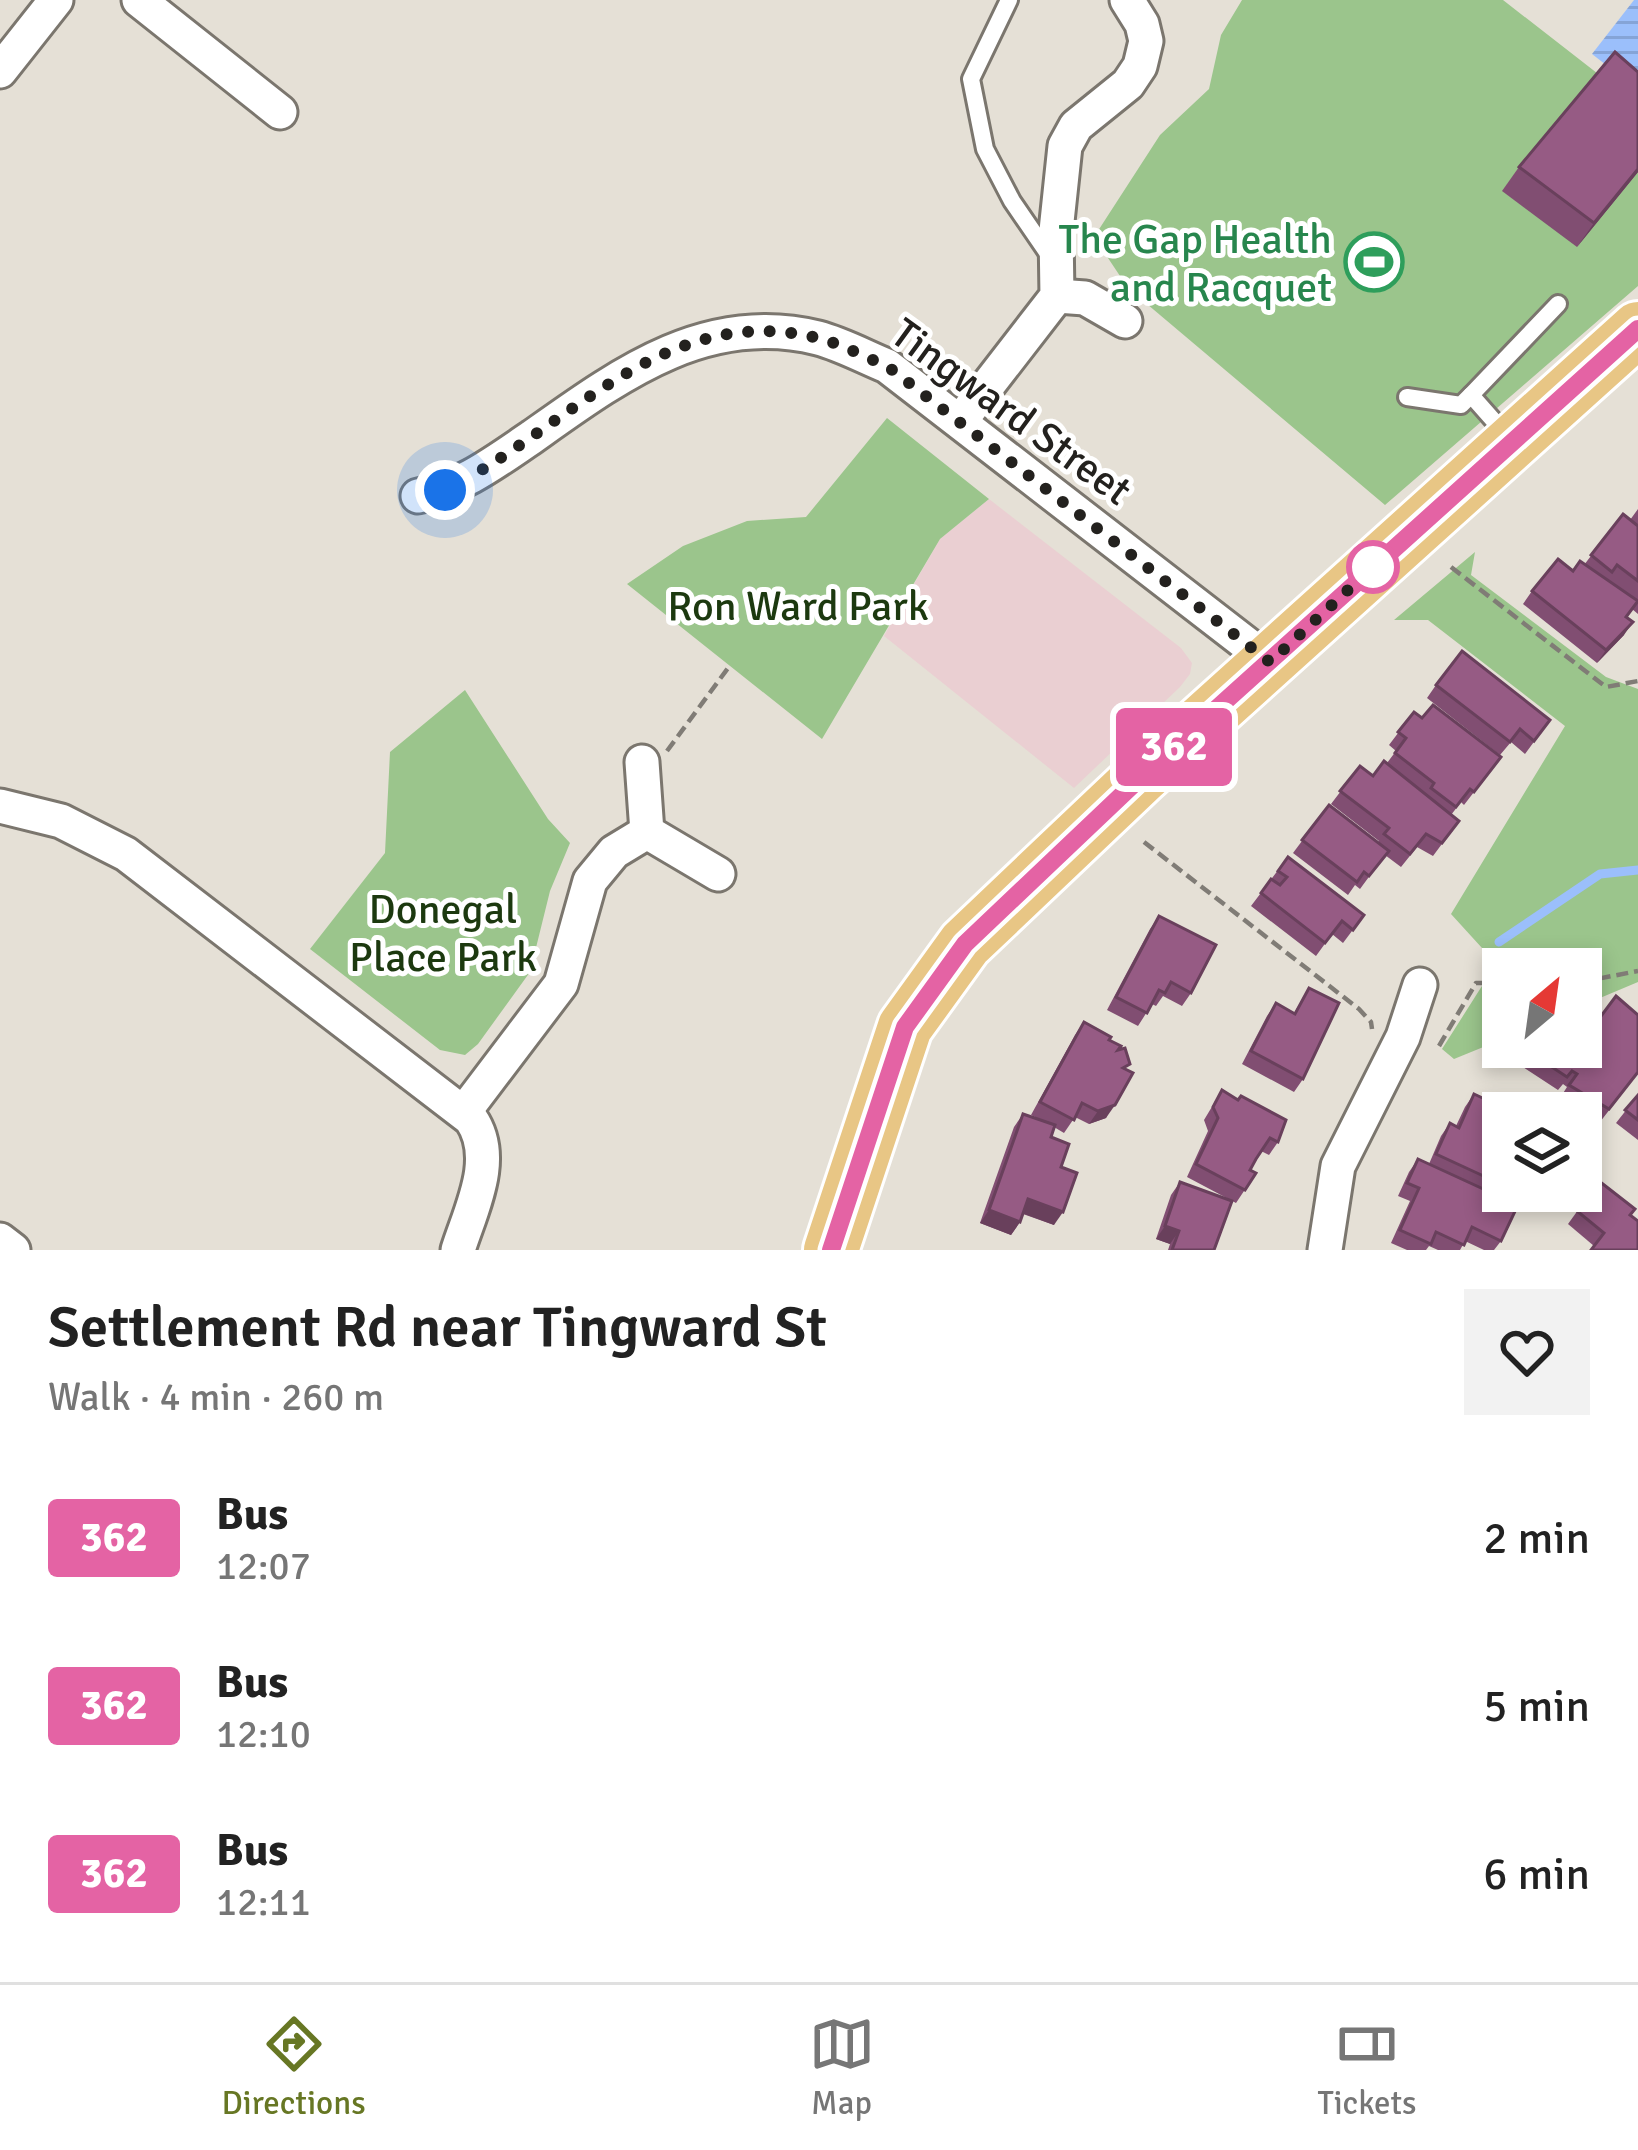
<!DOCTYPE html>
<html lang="en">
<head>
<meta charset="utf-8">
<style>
	:root { --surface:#fff; --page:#f2f2f2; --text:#222; --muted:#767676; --line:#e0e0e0; --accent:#677724 }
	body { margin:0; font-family:Signika,sans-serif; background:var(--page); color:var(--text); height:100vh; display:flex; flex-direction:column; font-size:45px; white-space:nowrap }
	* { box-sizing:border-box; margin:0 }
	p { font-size:39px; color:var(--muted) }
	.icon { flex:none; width:66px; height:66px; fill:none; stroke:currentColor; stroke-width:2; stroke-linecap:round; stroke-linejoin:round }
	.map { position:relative; height:1250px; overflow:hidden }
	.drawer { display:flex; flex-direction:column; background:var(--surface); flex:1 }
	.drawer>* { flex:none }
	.badge { padding:0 24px; border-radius:9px; font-size:42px; line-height:78px }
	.needle { width:78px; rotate:29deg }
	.fabs { position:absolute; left:1482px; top:948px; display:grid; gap:24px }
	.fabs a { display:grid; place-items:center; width:120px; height:120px; border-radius:0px; background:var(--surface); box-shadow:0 6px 18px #0003; font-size:60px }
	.you { position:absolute; width:60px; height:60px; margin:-30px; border:9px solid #fff; border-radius:50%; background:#1a73e8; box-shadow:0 0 0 18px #1a73e833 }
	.map>.badge { position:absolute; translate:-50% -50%; box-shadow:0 0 0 6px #fff }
	.round { display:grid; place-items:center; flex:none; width:126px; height:126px; border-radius:0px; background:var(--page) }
	.summary { display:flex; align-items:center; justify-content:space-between; height:204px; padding:0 48px }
	h1 { font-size:57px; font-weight:600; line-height:90px }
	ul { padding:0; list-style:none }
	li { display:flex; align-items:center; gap:36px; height:168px; padding:0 48px }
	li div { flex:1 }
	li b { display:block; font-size:45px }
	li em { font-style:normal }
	li .badge { min-width:132px; font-weight:700; text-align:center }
	.tabs { display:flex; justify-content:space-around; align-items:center; height:168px; border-top:3px solid var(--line); background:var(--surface); font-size:33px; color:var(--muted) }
	.tabs a { display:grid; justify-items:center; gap:6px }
	.tabs .selected { color:var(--accent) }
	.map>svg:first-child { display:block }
	.commercial { fill:#eacfd2 }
	.green { fill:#9bc58c }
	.water { fill:url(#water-rules) }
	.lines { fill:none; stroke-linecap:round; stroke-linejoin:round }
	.stream { stroke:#9bbffb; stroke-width:9 }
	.lane-casing { stroke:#7b766e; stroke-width:22 }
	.street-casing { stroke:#7b766e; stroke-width:39 }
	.primary-casing { stroke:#fff; stroke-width:60 }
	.path { stroke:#807c76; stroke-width:4.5; stroke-dasharray:12 6; stroke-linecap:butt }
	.lane { stroke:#fff; stroke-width:16 }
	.street { stroke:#fff; stroke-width:33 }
	.primary { stroke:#e8c685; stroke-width:54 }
	.wall { fill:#814e72 }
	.shaded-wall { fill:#69405c }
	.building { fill:#965b84; stroke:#69405c; stroke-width:3 }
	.line-casing { stroke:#fff; stroke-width:27 }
	.line { stroke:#e463a4; stroke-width:18 }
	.walk { stroke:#23211e; stroke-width:12; stroke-dasharray:0 21.6 }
	.stop-dot { fill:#fff; stroke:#e463a4; stroke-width:6 }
	.labels { text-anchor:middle; stroke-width:10; stroke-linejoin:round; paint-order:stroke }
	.leisure-label { font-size:42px; fill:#27864d; stroke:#fff; text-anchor:end }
	.street-label { font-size:42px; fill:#23211e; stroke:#fff }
	.park-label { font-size:42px; fill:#1c390f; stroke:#fff }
</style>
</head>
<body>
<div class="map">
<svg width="1638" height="1250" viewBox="0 0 1638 1250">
	<defs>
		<pattern id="water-rules" width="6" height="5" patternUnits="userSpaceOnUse" patternTransform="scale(3)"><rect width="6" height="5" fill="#9bbffb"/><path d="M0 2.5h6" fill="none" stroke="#85a4d7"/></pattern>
	</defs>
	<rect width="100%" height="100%" fill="#e5e0d6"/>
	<!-- commercial -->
	<path class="commercial" d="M989,499L1181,648L1192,663L1190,674L1180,687L1074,788L884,636L940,539Z"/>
	<!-- green -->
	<g class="green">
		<path d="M1242,0H1503L1638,105V286L1385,505L1128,288L1094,237L1160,135L1209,89L1221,35Z"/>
		<path d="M887,418L989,499L940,539L822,739L627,584L683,546L747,521L806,517Z"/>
		<path d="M1475,552L1471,575L1606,677L1638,689V982L1581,1006V969H1503V1039L1454,1059L1442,1049L1494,967L1482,948L1451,914L1565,726L1428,620H1394Z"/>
		<path d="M465,690L548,819L570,843L550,891L530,972L478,1044L465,1055L440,1050L310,949L385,853L390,752Z"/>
	</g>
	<!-- water -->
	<path class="water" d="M1634,0H1638V90L1592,54Z"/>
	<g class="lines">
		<!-- stream -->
		<path class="stream" d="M1499,942L1600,874L1638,870"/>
		<defs>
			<g id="lane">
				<path d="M1009,0L971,79L985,149L1012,201L1051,258"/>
				<path d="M1471,395L1558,304"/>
				<path d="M1407,397L1461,405L1471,395L1509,438"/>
			</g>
			<g id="street">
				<path d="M139,0L280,112"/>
				<path d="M0,71L56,0"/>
				<path d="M1057,296L1085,298L1125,321"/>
				<path d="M961,420L1057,296L1056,231L1065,146L1076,126L1128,84L1140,66L1146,41L1142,24L1127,0"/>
				<path d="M418,496C463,487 495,462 532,437C618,376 706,310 818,338C841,344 865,357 887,366L1270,662"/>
				<path d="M642,762L647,832L718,874"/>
				<path d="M0,806L61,821L126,854L471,1119C498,1158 471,1209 458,1250"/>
				<path d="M464,1112L561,984L590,881L614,852L647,832"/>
				<path d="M0,1240L13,1250"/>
				<path d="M1325,1250L1338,1166L1403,1037L1420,985"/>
			</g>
			<path id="primary" d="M831,1250L905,1027L965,944L1142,776L1638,329"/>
		</defs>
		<!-- lane casing -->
		<use href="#lane" class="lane-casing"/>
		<!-- street casing -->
		<use href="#street" class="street-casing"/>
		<!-- primary casing -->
		<use href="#primary" class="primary-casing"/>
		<!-- path -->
		<g class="path">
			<path d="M1451,567L1606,687L1638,681"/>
			<path d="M667,751L728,668"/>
			<path d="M1144,842L1359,1009L1371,1022L1372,1029"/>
			<path d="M1581,982L1638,971"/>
			<path d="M1439,1046L1476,983H1503"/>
		</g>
		<!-- lane -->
		<use href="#lane" class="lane"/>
		<!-- street -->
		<use href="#street" class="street"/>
		<!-- primary -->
		<use href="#primary" class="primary"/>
	</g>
	<!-- wall -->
	<g class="wall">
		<path d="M1519,167L1638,172L1577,247L1502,191Z"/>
		<path d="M1638,509V614L1632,609L1626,617L1624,635L1597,663L1523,604L1532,591L1584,565L1623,514L1630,520Z"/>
		<path d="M1436,685L1550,720L1525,754L1511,742L1500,755L1427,698Z"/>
		<path d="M1414,712L1422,718L1501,757L1464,805L1461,802L1451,815L1459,821L1433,856L1417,847L1401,867L1385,855L1360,889L1355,885L1348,895L1293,853L1329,805L1378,843L1379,841L1331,804L1360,766L1373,776L1387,763L1396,751L1389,745Z"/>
		<path d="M1288,857L1364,915L1343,943L1332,934L1316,956L1251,906Z"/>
		<path d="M1159,916L1191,993L1182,1006L1163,996L1156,1006L1152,1004L1138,1026L1107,1010L1150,929Z"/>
		<path d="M1309,988L1303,1079L1294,1092L1242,1064L1267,1016L1276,1003L1294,1013Z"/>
		<path d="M1084,1022L1109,1040L1118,1050L1126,1069L1106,1118L1089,1124L1075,1117L1064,1133L1054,1127L1051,1137L1061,1167L1054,1225L1023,1214L1020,1222L1011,1235L980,1223L1014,1127L1023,1114L1041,1120L1031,1115L1075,1035Z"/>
		<path d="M1533,1047L1638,1073L1600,1122L1560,1098L1567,1087L1563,1084L1558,1090L1520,1065Z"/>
		<path d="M1222,1090L1278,1142L1269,1155L1261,1151L1250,1170L1256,1173L1236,1203L1187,1177L1208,1131L1204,1120Z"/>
		<path d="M1474,1094L1503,1113V1191H1520L1513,1202L1501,1241L1494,1250H1484L1465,1241L1460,1250H1438L1429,1246L1426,1250H1407L1391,1243L1410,1201L1398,1196L1409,1172L1418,1159L1429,1164L1441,1136L1450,1123L1456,1126L1465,1107Z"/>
		<path d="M1638,1095V1140L1616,1123Z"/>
		<path d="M1599,1181L1630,1215L1594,1246L1568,1224Z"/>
		<path d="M1180,1182L1214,1250H1168L1170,1244L1156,1239L1171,1195Z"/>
	</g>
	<!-- shaded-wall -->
	<g class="shaded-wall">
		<path d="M1638,169V172L1577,247L1594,223Z"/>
		<path d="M1633,622L1624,635L1597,663L1606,650Z"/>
		<path d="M1115,1105L1106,1118L1089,1124L1098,1111Z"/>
		<path d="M1028,1199L1063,1212L1054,1225L1019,1212Z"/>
		<path d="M989,1210L1020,1222L1011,1235L980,1223Z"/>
		<path d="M1165,1226L1179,1231L1170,1244L1156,1239Z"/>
	</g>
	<!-- building -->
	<g class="building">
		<path d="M1615,52L1638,72V169L1594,223L1519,167Z"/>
		<path d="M1623,514L1638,526V581L1617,565L1612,572L1591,555Z"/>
		<path d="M1558,559L1573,571L1580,561L1638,601L1626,617L1633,622L1606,650L1532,591Z"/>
		<path d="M1462,651L1550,720L1534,741L1520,729L1510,742L1436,685Z"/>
		<path d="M1433,705L1501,757L1474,792L1470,789L1456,807L1431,788L1434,783L1395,753L1406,738L1398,732L1414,712L1422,718Z"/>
		<path d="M1384,761L1459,821L1442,843L1426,834L1410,854L1384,834L1389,828L1340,791L1360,766L1373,776Z"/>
		<path d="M1329,805L1389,851L1369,876L1364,872L1357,882L1302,840Z"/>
		<path d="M1288,857L1364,915L1353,930L1342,921L1325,943L1261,893L1271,879L1280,885L1287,877L1278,871Z"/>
		<path d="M1159,916L1216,945L1191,993L1171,982L1165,993L1159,990L1147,1013L1116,997Z"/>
		<path d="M1309,988L1339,1003L1303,1079L1251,1051L1276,1003L1295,1014Z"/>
		<path d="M1616,996L1638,1015V1072L1609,1109L1569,1085L1577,1074L1572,1071L1567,1077L1529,1052L1533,1047H1581V1043Z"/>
		<path d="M1084,1022L1111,1037L1109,1040L1121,1046L1118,1050L1125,1048L1130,1064L1123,1068L1133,1073L1115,1105L1098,1111L1082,1103L1074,1120L1040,1102Z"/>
		<path d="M1222,1090L1238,1100L1241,1096L1286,1120L1278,1142L1270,1138L1256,1159L1250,1170L1256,1173L1245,1190L1196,1164L1218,1118L1213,1107Z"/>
		<path d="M1474,1094L1508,1110L1507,1113H1503V1185L1436,1154L1450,1123L1459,1128Z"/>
		<path d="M1638,1095V1120L1625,1110Z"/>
		<path d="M1023,1114L1055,1125L1051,1137L1069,1144L1061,1167L1077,1173L1063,1212L1028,1199L1020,1222L989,1210Z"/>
		<path d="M1418,1159L1518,1205L1501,1241L1472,1227L1464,1245L1436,1232L1431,1244L1400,1230L1419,1188L1407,1183Z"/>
		<path d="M1599,1181L1635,1209L1630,1215L1638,1221V1250H1591L1604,1233L1577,1211Z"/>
		<path d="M1180,1182L1232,1201L1214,1250H1172L1179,1231L1165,1226Z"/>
	</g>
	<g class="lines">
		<defs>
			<path id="line" d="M831,1250L905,1027L965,944L1142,776L1638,329"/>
		</defs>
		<!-- line casing -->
		<use href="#line" class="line-casing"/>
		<!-- line -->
		<use href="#line" class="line"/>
		<!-- walk -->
		<path class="walk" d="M445,490C568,430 664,300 818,338C841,344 865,357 887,366L1270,662L1373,567"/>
	</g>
	<!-- icons -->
	<defs>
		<symbol id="stadium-ring" viewBox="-11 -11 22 22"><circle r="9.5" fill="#fff" stroke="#2e9e5b" stroke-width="1.5"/><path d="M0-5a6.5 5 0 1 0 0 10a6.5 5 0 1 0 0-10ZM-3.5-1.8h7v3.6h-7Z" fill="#2e9e5b"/></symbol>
	</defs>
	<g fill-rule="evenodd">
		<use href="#stadium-ring" x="1341" y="229" width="66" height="66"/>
	</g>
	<!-- markers -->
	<circle class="stop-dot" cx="1373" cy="567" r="24"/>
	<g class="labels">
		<!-- leisure labels -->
		<g class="leisure-label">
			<text x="1332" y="253">The Gap Health<tspan x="1332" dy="48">and Racquet</tspan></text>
		</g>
		<!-- street labels -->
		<g class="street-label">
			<text transform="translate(1012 411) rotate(36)" y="15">Tingward Street</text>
		</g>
		<!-- park labels -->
		<g class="park-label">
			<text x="798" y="620">Ron Ward Park</text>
			<text x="443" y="923">Donegal<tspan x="443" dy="48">Place Park</tspan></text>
		</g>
	</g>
</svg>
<div class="fabs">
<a><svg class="needle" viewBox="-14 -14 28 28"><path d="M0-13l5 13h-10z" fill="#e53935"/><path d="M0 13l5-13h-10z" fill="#767676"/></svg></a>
<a><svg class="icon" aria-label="layers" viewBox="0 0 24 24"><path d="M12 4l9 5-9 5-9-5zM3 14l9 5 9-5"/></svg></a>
</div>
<div class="you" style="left:445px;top:490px"></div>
<b class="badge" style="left:1174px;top:747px;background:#e463a4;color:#fff">362</b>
</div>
<section class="drawer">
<div class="summary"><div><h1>Settlement Rd near Tingward St</h1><p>Walk · 4 min · 260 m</p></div><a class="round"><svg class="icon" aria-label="heart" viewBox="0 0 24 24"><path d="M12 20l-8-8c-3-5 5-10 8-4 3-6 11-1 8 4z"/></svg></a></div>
<ul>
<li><span class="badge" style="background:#e463a4;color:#fff">362</span><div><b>Bus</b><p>12:07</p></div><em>2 min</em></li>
<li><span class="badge" style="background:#e463a4;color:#fff">362</span><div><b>Bus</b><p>12:10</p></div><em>5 min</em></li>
<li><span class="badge" style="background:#e463a4;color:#fff">362</span><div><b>Bus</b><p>12:11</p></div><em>6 min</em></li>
</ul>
</section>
<nav class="tabs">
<a class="selected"><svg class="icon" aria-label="directions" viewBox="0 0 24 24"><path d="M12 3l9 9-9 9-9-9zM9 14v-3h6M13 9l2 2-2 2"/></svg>Directions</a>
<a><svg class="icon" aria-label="map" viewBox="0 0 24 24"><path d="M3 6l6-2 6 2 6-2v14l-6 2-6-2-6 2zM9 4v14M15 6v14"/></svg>Map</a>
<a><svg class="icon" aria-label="tickets" viewBox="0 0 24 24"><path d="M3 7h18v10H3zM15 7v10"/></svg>Tickets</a>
</nav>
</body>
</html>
